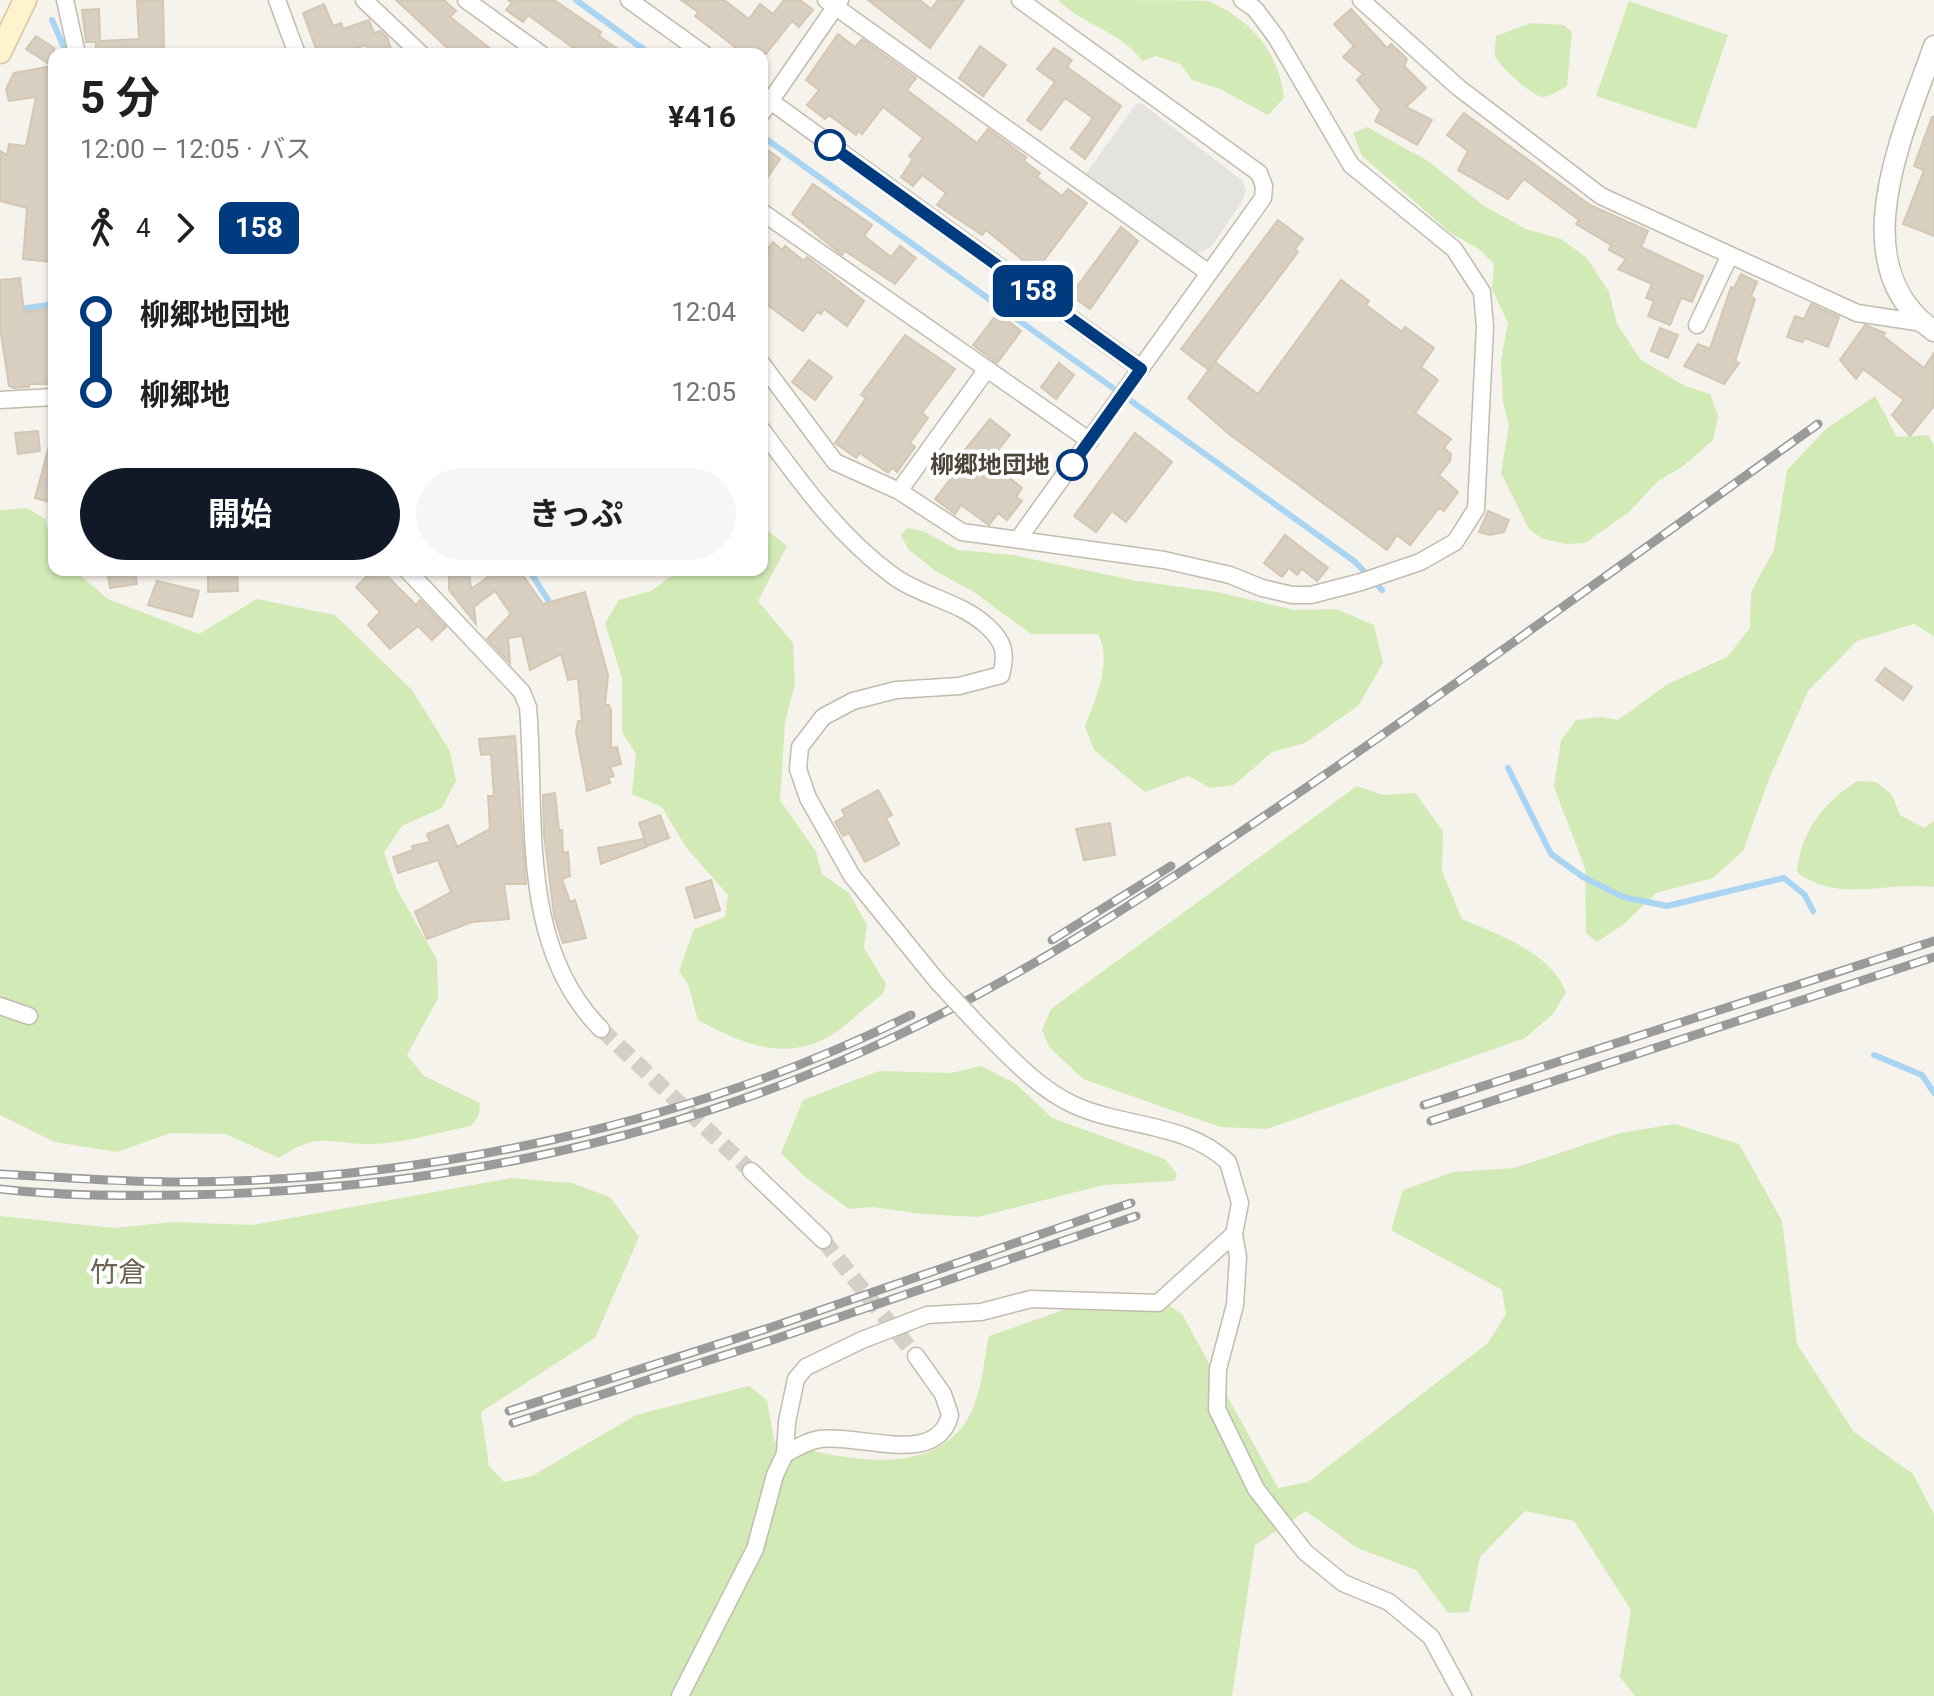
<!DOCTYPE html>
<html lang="ja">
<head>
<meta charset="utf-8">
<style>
	:root { --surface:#fff; --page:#f6f6f6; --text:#202124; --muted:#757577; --accent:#111827 }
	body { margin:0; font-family:Roboto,"Noto Sans JP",sans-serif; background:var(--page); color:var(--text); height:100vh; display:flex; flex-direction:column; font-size:30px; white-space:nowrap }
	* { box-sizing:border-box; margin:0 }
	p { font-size:26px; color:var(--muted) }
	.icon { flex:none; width:44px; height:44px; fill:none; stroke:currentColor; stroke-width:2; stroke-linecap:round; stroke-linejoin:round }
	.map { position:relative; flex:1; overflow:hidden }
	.drawer { position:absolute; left:48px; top:48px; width:720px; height:528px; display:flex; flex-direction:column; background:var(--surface); border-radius:16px; box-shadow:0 2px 6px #0004 }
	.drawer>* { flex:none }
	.badge { padding:0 16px; border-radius:12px; font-size:28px; line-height:52px }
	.map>.badge { position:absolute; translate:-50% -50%; box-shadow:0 0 0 4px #fff }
	.legs { display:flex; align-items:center; gap:12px; height:88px; padding:0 32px; font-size:26px }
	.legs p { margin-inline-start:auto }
	.head { display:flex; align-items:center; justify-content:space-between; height:136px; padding:0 32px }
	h1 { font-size:44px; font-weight:700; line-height:60px }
	.cta { display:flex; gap:16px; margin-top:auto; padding:16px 32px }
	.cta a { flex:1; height:92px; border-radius:48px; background:var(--accent); color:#fff; font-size:32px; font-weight:700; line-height:92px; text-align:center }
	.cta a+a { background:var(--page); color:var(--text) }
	ul { padding:0 32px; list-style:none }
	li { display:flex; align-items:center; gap:28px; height:80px; font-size:30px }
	li i { display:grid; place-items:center; width:12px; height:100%; margin:0 10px; background:currentColor }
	li i::after { content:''; width:20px; height:20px; margin:-10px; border:6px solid; border-radius:50%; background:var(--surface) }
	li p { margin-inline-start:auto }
	li:first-child i { background:linear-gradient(#0000 50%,currentColor 0) }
	li:last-child i { background:linear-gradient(currentColor 50%,#0000 0) }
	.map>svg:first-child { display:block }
	.green { fill:#d2eab5 }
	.parking { fill:#e5e3e0 }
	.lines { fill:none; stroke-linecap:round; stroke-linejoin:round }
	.stream { stroke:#a9d4f2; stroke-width:6 }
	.building { fill:#d8cfc1; stroke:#d3c7b4; stroke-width:2 }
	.minor-tunnel { stroke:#d4d0c8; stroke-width:16; stroke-dasharray:16 8; stroke-linecap:butt }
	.minor-casing { stroke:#c2bbae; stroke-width:19 }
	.tertiary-casing { stroke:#c2bbae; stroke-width:23 }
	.secondary-casing { stroke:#d6c79b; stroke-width:25 }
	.minor { stroke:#fff; stroke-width:16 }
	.tertiary { stroke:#fff; stroke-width:20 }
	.secondary { stroke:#fff3cd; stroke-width:22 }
	.rail-casing { stroke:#9a9a9a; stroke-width:9 }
	.rail { stroke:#fff; stroke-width:6; stroke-dasharray:18; stroke-linecap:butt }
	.minor-bridge-casing { stroke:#c2bbae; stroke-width:19; stroke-linecap:butt }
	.minor-bridge { stroke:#fff; stroke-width:16 }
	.line-1-casing { stroke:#fff; stroke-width:18 }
	.line-1 { stroke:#003b80; stroke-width:12 }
	.stop-1-dot { fill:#fff; stroke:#003b80; stroke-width:4 }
	.labels { text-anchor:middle; stroke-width:8; stroke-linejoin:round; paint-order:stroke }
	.stop-label { font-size:24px; font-weight:bold; fill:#4b4439; stroke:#fff; text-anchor:end }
	.quarter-label { font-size:28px; fill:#6e6250; stroke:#fff }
</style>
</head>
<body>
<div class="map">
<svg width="1934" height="1696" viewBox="0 0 1934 1696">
	<rect width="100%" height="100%" fill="#f6f3ec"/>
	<!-- green -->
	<g class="green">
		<path d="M1058,0C1084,0 1191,0 1208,1C1250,19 1279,51 1284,98L1268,115L1220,89L1192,80L1180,64L1156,56L1142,61C1121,31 1084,26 1058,0Z"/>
		<path d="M1629,1L1728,35L1696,129L1596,96Z"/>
		<path d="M1531,23L1564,25L1572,32L1567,86C1560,90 1550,97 1543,97C1534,98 1497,64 1495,56C1494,50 1496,42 1496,36Z"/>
		<path d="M1367,127L1428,161L1484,206L1526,229L1561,239L1587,258L1609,292L1617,324L1641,360L1685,386L1710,394L1718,416L1713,440L1682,467L1658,481L1629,512L1585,543L1566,544L1541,538L1529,529L1501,473L1509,425L1503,402L1501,360L1508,323L1492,289L1494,264L1479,249L1452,234L1362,156L1353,133Z"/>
		<path d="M1875,396L1897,437L1928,435L1934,445V636L1914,624L1857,641L1808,691L1769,779L1743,851L1713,878L1656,893L1624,924L1597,942L1586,933L1585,868L1554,787L1561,740L1576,720L1601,717L1618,720L1668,684L1727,657L1750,628L1751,592L1774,550L1787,470L1827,428Z"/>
		<path d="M27,508L45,519L54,548V570H74L108,599L199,634L257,599L335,615L412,690L450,751L456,781L442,808L402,826L384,853L398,892L437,959L438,998L407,1055L424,1076L480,1103L479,1115L471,1126C439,1132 405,1143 373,1144C331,1145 319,1130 279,1158L226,1134L171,1133L117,1152L55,1142L0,1115V510Z"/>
		<path d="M762,526L787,546L758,601L793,643L795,684L785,722L780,800L816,852L822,874L849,893L867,925L864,948L886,984L883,994C871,1003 861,1012 849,1022C799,1066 751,1049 698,1020L688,984L679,971L694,929L725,917L728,895L685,846L662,807L632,794L636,754L622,732V678L605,623L619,600L651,591L680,570H762Z"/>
		<path d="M907,528L923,531L958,550L1013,555L1137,581L1217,592L1294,610L1336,609L1374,625L1383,663L1358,706L1305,743L1272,752L1234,785L1210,788L1189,776L1145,792L1094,750L1085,727C1095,699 1113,661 1098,634H1031L974,592L937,572L908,549L901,535Z"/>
		<path d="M1857,781L1876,782L1892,795L1900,815L1924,828L1934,821V887C1886,881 1837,904 1797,872C1801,831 1823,803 1857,781Z"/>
		<path d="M1357,786L1383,795L1415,793L1443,831L1442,871L1462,919C1499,935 1550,952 1566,992L1553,1014L1525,1038L1267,1129L1220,1127L1083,1079L1049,1047L1042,1030L1051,1009Z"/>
		<path d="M981,1066L1016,1084L1052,1118L1165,1159L1177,1174L1174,1181L1104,1185L978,1217L922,1214L873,1207L849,1209L804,1176L781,1153L803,1100L879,1071L951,1073Z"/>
		<path d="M1675,1124L1739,1144L1782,1221L1797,1344L1854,1432L1913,1474L1934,1514V1696H1635L1620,1677L1631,1610L1574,1521L1525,1511L1480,1557L1469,1612L1448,1613L1416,1570L1357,1548L1306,1511L1255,1545L1232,1696H0V1216L114,1228L173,1222L253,1225L511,1178L572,1183L610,1197L639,1237L595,1338L481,1412L489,1466L504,1482L532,1476L636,1415L749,1386L767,1400L774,1441C837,1458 940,1485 973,1408C982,1387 984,1359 989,1336L1095,1299L1149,1293L1182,1314L1278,1488L1308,1482L1488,1343L1506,1314L1502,1290L1391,1230L1403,1190L1453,1172L1514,1168L1620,1133Z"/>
	</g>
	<!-- parking -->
	<path class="parking" d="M1141,103L1243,181L1246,191L1241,203L1212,246L1204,251L1194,253L1085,175L1136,104Z"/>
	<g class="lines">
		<!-- stream -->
		<g class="stream">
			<path d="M576,0L650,54"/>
			<path d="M52,20L67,54"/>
			<path d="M762,136L1354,561L1382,590"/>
			<path d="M0,312L54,304"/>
			<path d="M529,570L548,600"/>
			<path d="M1508,768L1551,854L1583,877L1623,897L1667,906L1784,878L1805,895L1813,911"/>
			<path d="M1874,1055L1922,1075L1934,1093"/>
		</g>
	</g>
	<!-- building -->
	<g class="building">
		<path d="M137,0H163L164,54H96V42H86L82,10L99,9L100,41L139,39Z"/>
		<path d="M396,0H444L456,11L450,17L497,54H454Z"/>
		<path d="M508,0H554L601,32L599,36L625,54H582L528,15L523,22L506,10L512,3Z"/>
		<path d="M681,0H724L749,19L760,4L773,14L784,0H800L813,10L799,27L792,21L766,54H730L735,47L695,16L698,12Z"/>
		<path d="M868,0H920L931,9L938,0H964L930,48Z"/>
		<path d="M324,4L333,26L341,23L343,29L369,20L374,33L380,31L387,37L393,54H370L366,45L338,54H318L303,13Z"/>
		<path d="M1351,9L1387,48L1391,44L1407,59L1404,66L1426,88L1406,107L1432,120L1417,145L1375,121L1381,110L1357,80L1363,74L1343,57L1354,46L1334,24Z"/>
		<path d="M838,34L855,47L862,39L916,78L907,90L977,143L988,129L1026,157L1024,161L1040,173L1037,177L1062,196L1068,189L1087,203L1036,271L986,230L982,235L937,205L946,193L922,175L913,186L901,177L913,159L909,156L923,138L883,107L862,134L858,131L856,135L829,115L825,119L807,105L819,90L806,80Z"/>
		<path d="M36,36L54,48V238L51,262L23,259L27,208L0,201V151L7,155L9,144L26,146L36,97L9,101L6,89L14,73L52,66L26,49Z"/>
		<path d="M980,46L1006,65L983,96L959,78Z"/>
		<path d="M1054,48L1072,60L1067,67L1121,106L1085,159L1071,148L1093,118L1065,98L1041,130L1027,120L1055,82L1037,69Z"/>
		<path d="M1464,113L1590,205L1648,231L1641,247L1703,276L1692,302L1681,298L1670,325L1648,316L1654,301L1646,298L1652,284L1618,269L1626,259L1609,250L1611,245L1576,224L1579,220L1524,179L1508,199L1458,170L1468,151L1447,135Z"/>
		<path d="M1932,117H1934V236L1903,224L1924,170L1914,166Z"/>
		<path d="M762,146L780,159L762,185Z"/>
		<path d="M813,184L872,225L864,236L891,257L900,246L916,258L895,284L845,251L842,255L792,214Z"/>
		<path d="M1278,220L1303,239L1295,249L1298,252L1215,362L1258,394L1341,280L1369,301L1366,305L1402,332L1405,327L1434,348L1421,367L1438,380L1415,413L1451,439L1444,448L1451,454L1450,461L1439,475L1458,492L1444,511L1439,508L1410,545L1397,535L1387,550L1229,434L1188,398L1213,364L1209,370L1181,349Z"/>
		<path d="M1121,227L1138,241L1090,309L1071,295Z"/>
		<path d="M773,242L782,250L785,246L804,261L807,257L864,301L847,326L824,309L821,314L817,312L803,331L762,301V256Z"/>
		<path d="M1741,274L1757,282L1751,296L1755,299L1735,361L1739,363L1724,384L1684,366L1698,344L1710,349L1731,287L1734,288Z"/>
		<path d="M20,278L24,312L54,308V384H29V387L14,388L9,386L0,327V280Z"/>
		<path d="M1811,304L1839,317L1828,347L1805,338L1802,342L1787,337L1795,316L1804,319Z"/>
		<path d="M998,313L1021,331L997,363L973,345Z"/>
		<path d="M1865,325L1885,333L1883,336L1924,368L1934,353V406L1910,436L1892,415L1904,400L1863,369L1856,379L1840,360Z"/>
		<path d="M1660,328L1678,335L1668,358L1651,351Z"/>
		<path d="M905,335L955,369L922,413L928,418L910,443L915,447L897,472L892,468L888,473L860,453L856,458L835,443L866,398L861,395Z"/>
		<path d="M809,360L832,377L815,400L792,382Z"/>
		<path d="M1059,363L1074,375L1056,399L1041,387Z"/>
		<path d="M990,419L1010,435L989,462L1022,488L1016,497L1022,501L1007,520L998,513L989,525L961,505L955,514L935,499L952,477L946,473Z"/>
		<path d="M38,431L40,451L18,454L15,433Z"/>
		<path d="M1135,433L1172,462L1126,522L1112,511L1096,532L1074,516Z"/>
		<path d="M49,446H54V503L35,498Z"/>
		<path d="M1488,511L1509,520L1504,532L1490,535L1479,532Z"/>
		<path d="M1285,535L1328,568L1317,581L1302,569L1297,575L1289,568L1282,577L1264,563Z"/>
		<path d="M107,570H135L137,584L110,588Z"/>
		<path d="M208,570H237L238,591L208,592Z"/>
		<path d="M381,570L416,605L420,600L446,627L432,640L418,626L390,649L368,625L380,612L356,587L369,574L373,578Z"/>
		<path d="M449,570H469L471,589L498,570H519L543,604L585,592L608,675L605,705H609L611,710V748L617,747L621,764L610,767L614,776L608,778L610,783L587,791L576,732L578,721H582L578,678L568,680L561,654L530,670L522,636L508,638L510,663L487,639L511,614L495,591L474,607L476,624L449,590Z"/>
		<path d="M157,581L199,591L192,617L148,605Z"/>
		<path d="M1885,668L1912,687L1903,700L1876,680Z"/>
		<path d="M515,736L526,884H504L509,919L472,922L427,939L415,912L451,892L438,860L398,873L393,857L413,850L412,846L430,842L427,834L448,825L457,847L490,829L488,796H494L491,754L481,755L479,739Z"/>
		<path d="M878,790L892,815L886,818L899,844L865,862L849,833L843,836L835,822L845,816L842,810Z"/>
		<path d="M555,793L559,830H562L563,853L568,852L570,876L562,879L570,902L575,900L586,938L563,943L554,915L544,834L543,795Z"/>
		<path d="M660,815L669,838L647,846L639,823Z"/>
		<path d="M1110,823L1115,855L1084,860L1076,829Z"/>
		<path d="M644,839L646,847L601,864L598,848Z"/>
		<path d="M711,880L720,910L695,918L686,888Z"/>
	</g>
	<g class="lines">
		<!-- minor-tunnel -->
		<g class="minor-tunnel">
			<path d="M601,1029L751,1171"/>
			<path d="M823,1240L916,1356"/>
		</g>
		<defs>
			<g id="minor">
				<path d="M65,0L77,54"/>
				<path d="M277,0L297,54"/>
				<path d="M364,0L421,54"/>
				<path d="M466,0L541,54"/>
				<path d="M629,0L704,54"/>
				<path d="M826,0L1209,273"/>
				<path d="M1361,0L1459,88L1601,196L1857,313L1923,323"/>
				<path d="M762,95L1141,369"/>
				<path d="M762,113L840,0"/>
				<path d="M762,212L1090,441"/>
				<path d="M1697,325L1729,257"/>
				<path d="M762,364L835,462L899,491L962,532L1164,560L1230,575L1262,588L1292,595H1311L1361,582L1420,562L1455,542L1476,509L1485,327L1482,292L1454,249L1351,165L1276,37L1255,9L1242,0"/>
				<path d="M0,400L54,397"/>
				<path d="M762,430C801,483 839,536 892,575C921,597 961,601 988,627C1004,642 1007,653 1001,675L959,686L896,690L853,701L823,717L800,747L798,769L808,798L852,876L937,981"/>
				<path d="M899,491L987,369"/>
				<path d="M1019,538L1263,198L1264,186L1259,173L1020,0"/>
				<path d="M407,570L522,692L528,707C537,815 517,945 601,1029"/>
				<path d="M0,1006L29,1016"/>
				<path d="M980,1027C1008,1055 1037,1088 1074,1105C1125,1128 1185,1122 1228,1162L1240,1203L1234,1234L1238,1257L1235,1305L1218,1369L1217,1409L1256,1489L1305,1552L1343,1583L1389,1602L1431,1637L1463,1696"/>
				<path d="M751,1171L823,1240"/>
				<path d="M785,1454C796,1448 807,1441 820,1439C863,1434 937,1467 950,1415L943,1394L916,1356"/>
				<path d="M680,1696L755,1549L775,1475L785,1454L787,1422L796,1379L806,1367L862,1340L927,1315L981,1312L1031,1299L1158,1303L1234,1234"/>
			</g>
			<path id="tertiary" d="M1934,46C1905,130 1839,265 1934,331"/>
			<path id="secondary" d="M0,52L25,0"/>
		</defs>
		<!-- minor casing -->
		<use href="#minor" class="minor-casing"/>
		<!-- tertiary casing -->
		<use href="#tertiary" class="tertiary-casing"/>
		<!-- secondary casing -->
		<use href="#secondary" class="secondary-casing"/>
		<!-- minor -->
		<use href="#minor" class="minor"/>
		<!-- tertiary -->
		<use href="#tertiary" class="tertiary"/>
		<!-- secondary -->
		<use href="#secondary" class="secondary"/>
		<defs>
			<g id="rail">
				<path d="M1052,940L1171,866"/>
				<path d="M1424,1105L1934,941"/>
				<path d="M1431,1121L1934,957"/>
				<path d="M0,1174C58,1177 117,1182 175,1182C418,1183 693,1124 911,1015"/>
				<path d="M0,1189C60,1196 122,1196 183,1195C417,1191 652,1146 866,1050C1018,982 1157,889 1294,796C1471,675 1644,548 1818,424"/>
				<path d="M509,1411L772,1327L1131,1203"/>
				<path d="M513,1423L775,1339L1136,1216"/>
			</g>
		</defs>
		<!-- rail casing -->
		<use href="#rail" class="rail-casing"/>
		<!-- rail -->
		<use href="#rail" class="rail"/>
		<defs>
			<path id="minor-bridge" d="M937,981L980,1027"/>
		</defs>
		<!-- minor-bridge casing -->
		<use href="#minor-bridge" class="minor-bridge-casing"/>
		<!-- minor-bridge -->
		<use href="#minor-bridge" class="minor-bridge"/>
	</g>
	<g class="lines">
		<defs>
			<path id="line-1" d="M830,145L1141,369L1072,465"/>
		</defs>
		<!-- line-1 casing -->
		<use href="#line-1" class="line-1-casing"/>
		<!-- line-1 -->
		<use href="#line-1" class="line-1"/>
	</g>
	<!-- markers -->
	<g class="stop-1-dot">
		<circle cx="830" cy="145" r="14"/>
		<circle cx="1072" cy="465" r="14"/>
	</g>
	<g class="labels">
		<!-- stop labels -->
		<g class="stop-label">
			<text x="1050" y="473">柳郷地団地</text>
		</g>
		<!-- quarter labels -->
		<g class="quarter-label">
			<text x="118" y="1282">竹倉</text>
		</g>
	</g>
</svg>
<b class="badge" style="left:1033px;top:291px;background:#003b80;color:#fff">158</b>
<section class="drawer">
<div class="head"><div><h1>5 分</h1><p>12:00 – 12:05 · バス</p></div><b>¥416</b></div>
<div class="legs"><svg class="icon" aria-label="walk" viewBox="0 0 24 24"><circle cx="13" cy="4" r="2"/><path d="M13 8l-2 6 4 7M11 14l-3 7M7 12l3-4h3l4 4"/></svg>4<svg class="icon" aria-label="forward" viewBox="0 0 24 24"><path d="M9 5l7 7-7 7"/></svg><b class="badge" style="background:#003b80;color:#fff">158</b></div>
<ul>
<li><i style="color:#003b80"></i><b>柳郷地団地</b><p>12:04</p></li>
<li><i style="color:#003b80"></i><b>柳郷地</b><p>12:05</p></li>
</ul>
<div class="cta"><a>開始</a><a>きっぷ</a></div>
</section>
</div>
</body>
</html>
